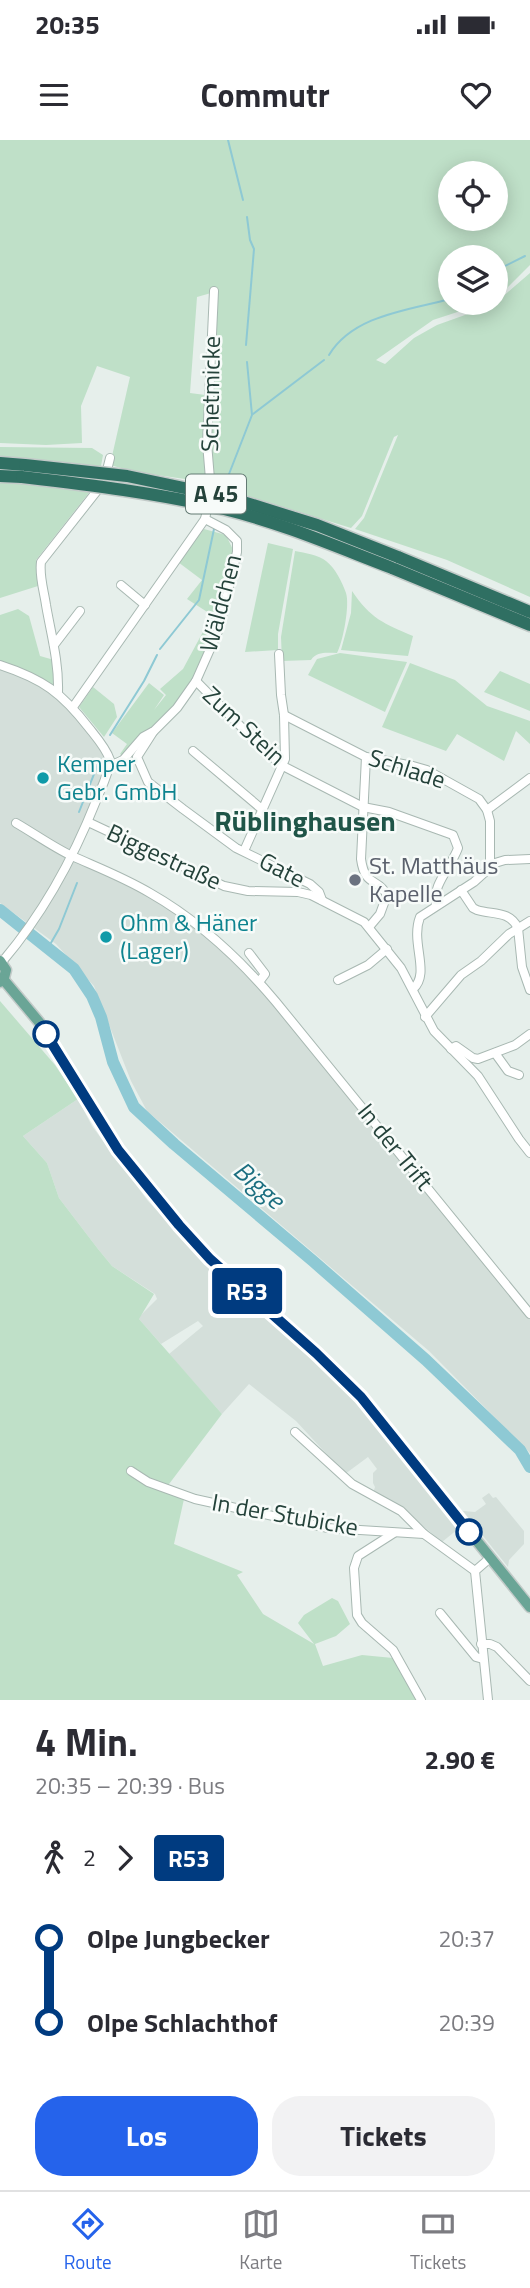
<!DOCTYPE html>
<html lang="de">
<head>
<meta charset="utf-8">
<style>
	:root { --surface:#fff; --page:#f2f2f3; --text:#2b2b33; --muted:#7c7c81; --line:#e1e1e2; --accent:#2563eb }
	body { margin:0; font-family:"Titillium Web",sans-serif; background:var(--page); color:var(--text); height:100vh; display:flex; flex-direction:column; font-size:26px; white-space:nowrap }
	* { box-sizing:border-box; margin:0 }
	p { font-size:23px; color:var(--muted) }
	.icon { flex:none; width:38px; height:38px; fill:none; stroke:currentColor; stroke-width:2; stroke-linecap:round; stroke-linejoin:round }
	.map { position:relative; height:1560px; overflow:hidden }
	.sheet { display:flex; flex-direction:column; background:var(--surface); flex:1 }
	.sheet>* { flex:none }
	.badge { padding:0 14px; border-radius:5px; font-size:24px; line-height:46px }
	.controls { position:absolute; left:438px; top:21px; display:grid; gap:14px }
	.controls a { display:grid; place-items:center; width:70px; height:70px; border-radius:50%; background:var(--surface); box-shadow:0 4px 18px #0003; font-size:35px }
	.map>.badge { position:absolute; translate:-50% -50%; box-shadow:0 0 0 4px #fff }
	.legs { display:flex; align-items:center; gap:10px; height:77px; padding:0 35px; font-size:23px }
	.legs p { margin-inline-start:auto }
	.head { display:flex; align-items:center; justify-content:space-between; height:119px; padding:0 35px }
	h1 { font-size:38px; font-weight:700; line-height:52px }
	.primary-button { display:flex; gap:14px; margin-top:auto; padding:14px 35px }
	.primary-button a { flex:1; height:80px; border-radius:28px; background:var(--accent); color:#fff; font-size:28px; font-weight:700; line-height:80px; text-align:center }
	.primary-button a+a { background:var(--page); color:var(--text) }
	ul { padding:0 35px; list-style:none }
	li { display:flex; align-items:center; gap:24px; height:84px; font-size:26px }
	li i { display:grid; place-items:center; width:10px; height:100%; margin:0 9px; background:currentColor }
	li i::after { content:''; width:18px; height:18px; margin:-9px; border:5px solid; border-radius:50%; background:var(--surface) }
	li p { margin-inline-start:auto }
	li:first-child i { background:linear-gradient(#0000 50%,currentColor 0) }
	li:last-child i { background:linear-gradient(currentColor 50%,#0000 0) }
	.status { display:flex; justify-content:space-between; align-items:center; height:49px; padding:0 35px; background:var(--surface); direction:ltr }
	.status svg { height:19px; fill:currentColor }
	header { display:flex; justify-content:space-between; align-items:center; height:91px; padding:0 35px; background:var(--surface); font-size:32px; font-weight:700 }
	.dock { display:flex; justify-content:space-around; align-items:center; height:98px; border-top:2px solid var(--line); background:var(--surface); font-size:19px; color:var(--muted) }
	.dock a { display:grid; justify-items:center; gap:4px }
	.dock .active { color:var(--accent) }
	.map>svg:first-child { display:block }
	.built { fill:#d4dfda }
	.green { fill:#bfe0c8; fill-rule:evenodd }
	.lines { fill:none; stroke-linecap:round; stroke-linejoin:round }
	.stream { stroke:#8ec9d4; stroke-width:2 }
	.river { stroke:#8ec9d4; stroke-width:12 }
	.minor-casing { stroke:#a8b8b2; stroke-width:10 }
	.major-casing { stroke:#c2cac8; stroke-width:13 }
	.highway-casing { stroke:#c2cac8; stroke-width:15 }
	.minor { stroke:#fff; stroke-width:8 }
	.major { stroke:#6aa596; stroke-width:10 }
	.highway { stroke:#2f6f62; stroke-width:12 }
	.highway-bridge-casing { stroke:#c2cac8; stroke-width:15; stroke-linecap:butt }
	.highway-bridge { stroke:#2f6f62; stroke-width:12 }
	.line-1-casing { stroke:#fff; stroke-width:16 }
	.line-1 { stroke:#003b80; stroke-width:10 }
	.culture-dot { fill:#0f9aa8; stroke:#f7fbf9; stroke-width:2.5 }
	.worship-dot { fill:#6b7280; stroke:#f7fbf9; stroke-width:2.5 }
	.stop-1-dot { fill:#fff; stroke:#003b80; stroke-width:3.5 }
	.labels { text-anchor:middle; stroke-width:5; stroke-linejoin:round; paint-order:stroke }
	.shield { fill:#f7fbf9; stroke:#637a73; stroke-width:2 }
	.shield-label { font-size:23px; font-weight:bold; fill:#24423a }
	.street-label { font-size:24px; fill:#24423a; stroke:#f7fbf9 }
	.culture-label { font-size:24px; fill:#0d838f; stroke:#f7fbf9; text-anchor:start }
	.worship-label { font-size:24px; fill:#5b616d; stroke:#f7fbf9; text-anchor:start }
	.water-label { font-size:26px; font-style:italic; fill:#1c6f80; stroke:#f7fbf9 }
	.quarter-label { font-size:28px; font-weight:bold; fill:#1f5548; stroke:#f7fbf9 }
</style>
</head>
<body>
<div class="status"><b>20:35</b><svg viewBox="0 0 49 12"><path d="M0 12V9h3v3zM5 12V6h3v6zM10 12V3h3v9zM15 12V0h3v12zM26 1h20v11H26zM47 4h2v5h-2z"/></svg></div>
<header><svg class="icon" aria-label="menu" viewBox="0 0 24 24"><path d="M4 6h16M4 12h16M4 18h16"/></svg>Commutr<svg class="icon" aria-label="heart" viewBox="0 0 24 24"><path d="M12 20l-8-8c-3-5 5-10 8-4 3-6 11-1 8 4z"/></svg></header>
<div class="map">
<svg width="530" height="1560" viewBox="0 0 530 1560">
	<rect width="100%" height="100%" fill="#e6efeb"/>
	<!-- built -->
	<g class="built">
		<path d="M0,526L58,552L110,620L72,716L179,771L259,842L530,1174V1313L429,1211L147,971L131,941L94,846L56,804L0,763Z"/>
		<path d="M78,959L92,986L148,1061L225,1142L294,1201L339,1244L384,1295L458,1389L442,1402L410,1375L373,1353L375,1347L373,1343V1333L377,1329L368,1317L345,1334L296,1281L249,1244L222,1274L169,1214L203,1186L198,1181L161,1204L138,1178L157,1159L155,1154L112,1126L98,1109L59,1058L47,1023L23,996Z"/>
		<path d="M489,1353L493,1358L496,1357L524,1391V1404L509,1420L508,1427L463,1371L475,1372L486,1364L482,1358Z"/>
	</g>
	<!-- green -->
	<g class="green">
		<path d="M0,0H530V125L507,148L495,157V117H450V163H485L433,180L376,220L385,224L414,198L437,185L493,165L530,133V457L447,420L355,389L364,378L398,295L394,297L362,376L351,388L199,341L136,332L110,325L130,237L97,226L81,266L82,303L46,305L0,303ZM450,33H495V79H450ZM218,151L213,256L190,253L197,157Z"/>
		<path d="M0,307L92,308L103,315L99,337L88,354L36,420L38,446L0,458Z"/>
		<path d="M204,389L226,395L235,414L220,486L178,568L125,617L120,614L127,604L112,593L149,543L164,555L154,570L166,555L160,549L183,529L212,475L187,459L202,440L178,422Z"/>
		<path d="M268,403L293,409L278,494V510L245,512Z"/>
		<path d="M295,411C305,413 319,415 326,421C336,429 342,442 346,453C350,465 343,502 337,513C327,513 317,511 311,520L282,521L281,497Z"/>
		<path d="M352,451C371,479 383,483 413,496L408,516L341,510L351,473Z"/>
		<path d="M18,469L29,476L40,516L54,520L58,548L31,534L0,522V475Z"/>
		<path d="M340,513L407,522L385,572L308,535L317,519Z"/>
		<path d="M410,523L455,540L487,566L530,581V604L516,591L504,621L457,594L446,611L382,587Z"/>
		<path d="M500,531L530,544V571L484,552Z"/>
		<path d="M93,547L114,564L117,577L104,597L79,567Z"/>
		<path d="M0,861L55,925L78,959L23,996L47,1023L59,1058L98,1109L112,1126L154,1154L139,1179L222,1274L163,1352L184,1359L174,1404L243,1432L237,1435L263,1474L314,1504L298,1483L304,1475L332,1458L338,1461L350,1484L336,1496L315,1504L323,1526L362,1515L393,1518L417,1560H0Z"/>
	</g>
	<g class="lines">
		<!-- stream -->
		<g class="stream">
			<path d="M228,0L243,60"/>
			<path d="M495,131L525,116"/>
			<path d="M246,205L254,109L250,100L247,77"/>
			<path d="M329,215C353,175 409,170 450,159"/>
			<path d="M253,274L324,220"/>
			<path d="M222,352L252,275L247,222"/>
			<path d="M160,509L199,460L214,389"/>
			<path d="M110,595L144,541L157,515"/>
			<path d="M79,672L100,619"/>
			<path d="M48,808L59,789L77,743"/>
		</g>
		<!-- river -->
		<path class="river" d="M0,770L74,829L92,856L101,877L113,922L134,967L174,1004L313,1121L426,1220L520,1310L530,1327"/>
		<defs>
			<g id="minor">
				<path d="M121,445L145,465"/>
				<path d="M54,505L80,471"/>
				<path d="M0,525C43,539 62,553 89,588C97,598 106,608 110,620C109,634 101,648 96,661C73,719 42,775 2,822"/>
				<path d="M196,541L265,611L283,626L363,667L389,672L453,695L458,708C452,726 431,746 436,765"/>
				<path d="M58,552C59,522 51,494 46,465C44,451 39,436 41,422L104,342L110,318"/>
				<path d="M73,567L205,379L211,351L207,303L214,151"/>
				<path d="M284,575L366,617L413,626L427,630L479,659L487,670L490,681V727"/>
				<path d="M153,592L137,617L148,642L183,669L236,708L310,744L319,752L322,760"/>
				<path d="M193,611L263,670"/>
				<path d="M366,617L361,719C365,748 378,737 387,755L380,774L369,787"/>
				<path d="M110,626L123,620L143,597L154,591L177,568L196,541L219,489L237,412V401L226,390L205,379"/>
				<path d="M487,670L530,638"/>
				<path d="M88,682L224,746L248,751L298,752L311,755L364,782L401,828L434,891L478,936L519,999L530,1013"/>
				<path d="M16,683C35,694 53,707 72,716C99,728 125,738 150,753C199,781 240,819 276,862L530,1174"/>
				<path d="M244,711L285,619L284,575L281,555L279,514"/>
				<path d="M461,750L473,768L477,770C493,775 509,770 518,788L522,827L530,850"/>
				<path d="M249,813L265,834L259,842"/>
				<path d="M338,840L368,825L387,809"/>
				<path d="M413,849C431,833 410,803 420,777L474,742L495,723L505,720L530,719"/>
				<path d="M425,877L461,835L481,821L509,794L530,781"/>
				<path d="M451,909L456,906L473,918L478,919L515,905L530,894"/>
				<path d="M495,913L508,931L519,935"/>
				<path d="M295,1292L352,1344L401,1371L424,1394"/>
				<path d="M131,1331L148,1342L195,1359L328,1388L424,1394L475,1431"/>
				<path d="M394,1393L358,1416L354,1428L357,1475L362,1483L393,1510L421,1560"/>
				<path d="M440,1473L476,1517L483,1519"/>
				<path d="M481,1504H490L497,1507L530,1541"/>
				<path d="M488,1560L475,1431L490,1418"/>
			</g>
			<g id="major">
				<path d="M0,821L6,830L4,838L0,842"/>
				<path d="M3,839L39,882L118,1010L179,1085L210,1119L301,1198L361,1257L530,1467"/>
			</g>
			<g id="highway">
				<path d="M0,323L25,325"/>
				<path d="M0,336L22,337"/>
				<path d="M398,417L530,472"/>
				<path d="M392,428L530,485"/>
			</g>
		</defs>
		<!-- minor casing -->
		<use href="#minor" class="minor-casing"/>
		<!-- major casing -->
		<use href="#major" class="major-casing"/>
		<!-- highway casing -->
		<use href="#highway" class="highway-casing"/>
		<!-- minor -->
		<use href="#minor" class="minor"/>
		<!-- major -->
		<use href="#major" class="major"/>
		<!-- highway -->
		<use href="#highway" class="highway"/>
		<defs>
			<g id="highway-bridge">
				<path d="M25,325L127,336L227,357L317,385L398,417"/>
				<path d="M22,337C90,345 158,353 224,369C282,383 337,407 392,428"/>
			</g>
		</defs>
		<!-- highway-bridge casing -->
		<use href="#highway-bridge" class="highway-bridge-casing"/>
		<!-- highway-bridge -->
		<use href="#highway-bridge" class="highway-bridge"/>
	</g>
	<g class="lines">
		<defs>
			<path id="line-1" d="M46,894L118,1010L179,1085L210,1119L316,1213L361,1257L469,1392"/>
		</defs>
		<!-- line-1 casing -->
		<use href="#line-1" class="line-1-casing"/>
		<!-- line-1 -->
		<use href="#line-1" class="line-1"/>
	</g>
	<!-- markers -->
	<g class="culture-dot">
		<circle cx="43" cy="638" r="7"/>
		<circle cx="106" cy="797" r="7"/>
	</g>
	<circle class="worship-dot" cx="355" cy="740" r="7"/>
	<g class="stop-1-dot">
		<circle cx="46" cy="894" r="12"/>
		<circle cx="469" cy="1392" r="12"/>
	</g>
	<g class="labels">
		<!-- shield labels -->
		<rect class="shield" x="186" y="334.5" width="60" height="39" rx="5"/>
		<g class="shield-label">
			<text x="216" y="362">A 45</text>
		</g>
		<!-- street labels -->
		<g class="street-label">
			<text transform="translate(211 254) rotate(-89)" y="8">Schetmicke</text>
			<text transform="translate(221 463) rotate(-75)" y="8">Wäldchen</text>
			<text transform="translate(244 586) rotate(43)" y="8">Zum Stein</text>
			<text transform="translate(407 629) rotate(18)" y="8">Schlade</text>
			<text transform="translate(164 717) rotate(25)" y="8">Biggestraße</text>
			<text transform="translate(282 730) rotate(27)" y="8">Gate</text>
			<text transform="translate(395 1007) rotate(51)" y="8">In der Trift</text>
			<text transform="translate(285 1375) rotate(10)" y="8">In der Stubicke</text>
		</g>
		<!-- culture labels -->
		<g class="culture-label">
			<text x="57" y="632">Kemper<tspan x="57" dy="28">Gebr. GmbH</tspan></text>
			<text x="120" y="791">Ohm &amp; Häner<tspan x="120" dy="28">(Lager)</tspan></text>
		</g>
		<!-- worship labels -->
		<g class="worship-label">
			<text x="369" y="734">St. Matthäus<tspan x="369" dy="28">Kapelle</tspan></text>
		</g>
		<!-- water labels -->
		<g class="water-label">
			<text transform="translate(259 1045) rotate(41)" y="9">Bigge</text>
		</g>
		<!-- quarter labels -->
		<g class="quarter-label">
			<text x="305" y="691">Rüblinghausen</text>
		</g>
	</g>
</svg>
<div class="controls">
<a><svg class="icon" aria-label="locate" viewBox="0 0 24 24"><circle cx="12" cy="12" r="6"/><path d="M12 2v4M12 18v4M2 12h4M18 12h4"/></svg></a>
<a><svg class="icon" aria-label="layers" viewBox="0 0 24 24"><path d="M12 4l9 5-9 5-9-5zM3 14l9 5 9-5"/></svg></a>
</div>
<b class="badge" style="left:247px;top:1151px;background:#003b80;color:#fff">R53</b>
</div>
<section class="sheet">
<div class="head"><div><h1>4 Min.</h1><p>20:35 – 20:39 · Bus</p></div><b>2.90 €</b></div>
<div class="legs"><svg class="icon" aria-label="walk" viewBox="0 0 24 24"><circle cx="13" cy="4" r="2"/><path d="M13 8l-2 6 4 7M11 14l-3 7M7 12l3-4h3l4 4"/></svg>2<svg class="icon" aria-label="forward" viewBox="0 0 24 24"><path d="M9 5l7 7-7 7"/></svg><b class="badge" style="background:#003b80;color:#fff">R53</b></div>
<ul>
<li><i style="color:#003b80"></i><b>Olpe Jungbecker</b><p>20:37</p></li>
<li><i style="color:#003b80"></i><b>Olpe Schlachthof</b><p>20:39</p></li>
</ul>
<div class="primary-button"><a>Los</a><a>Tickets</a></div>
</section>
<nav class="dock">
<a class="active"><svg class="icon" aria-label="directions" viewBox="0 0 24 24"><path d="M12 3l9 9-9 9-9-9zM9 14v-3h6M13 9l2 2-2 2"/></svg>Route</a>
<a><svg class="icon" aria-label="map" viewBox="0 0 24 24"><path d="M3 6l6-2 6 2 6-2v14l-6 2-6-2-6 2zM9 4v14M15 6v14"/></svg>Karte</a>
<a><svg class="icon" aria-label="tickets" viewBox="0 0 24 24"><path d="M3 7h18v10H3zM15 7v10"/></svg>Tickets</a>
</nav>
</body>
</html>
